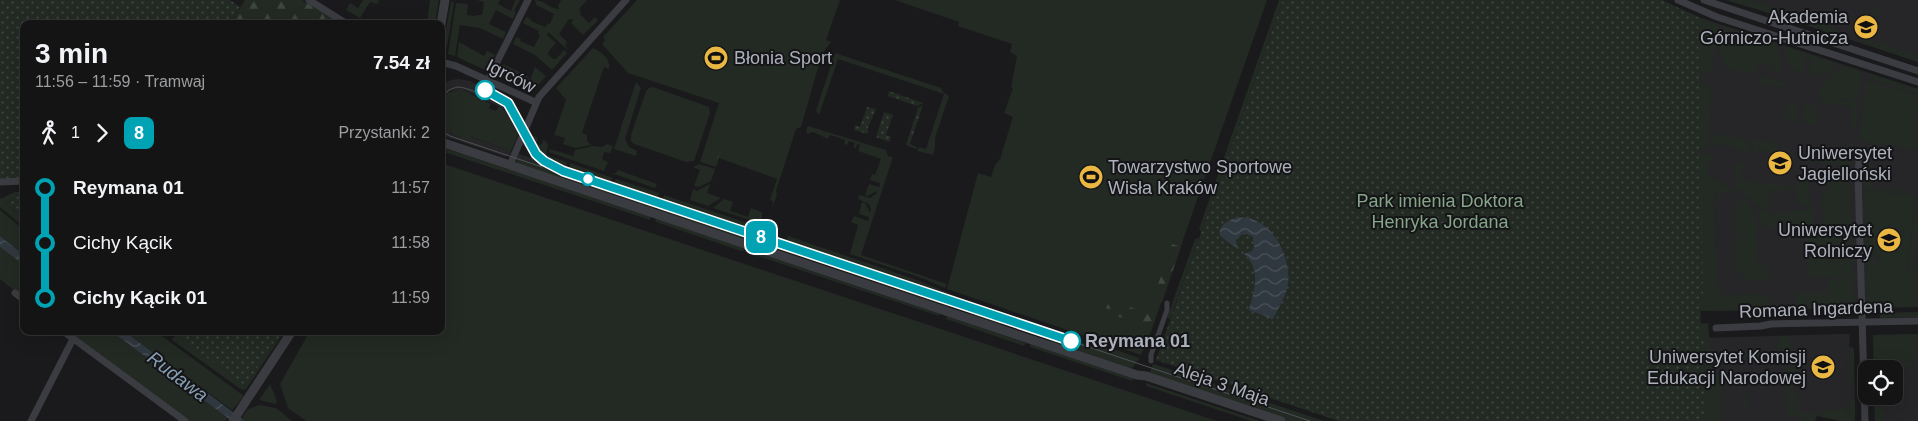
<!DOCTYPE html>
<html lang="pl">
<head>
<meta charset="utf-8">
<style>
	:root { --surface:#141415; --page:#212122; --text:#f1f3f6; --muted:#9d9ea0; --line:#333334 }
	body { margin:0; font-family:Arial,sans-serif; background:var(--page); color:var(--text); height:100vh; display:flex; flex-direction:column; font-size:19px; white-space:nowrap }
	* { box-sizing:border-box; margin:0 }
	p { font-size:16px; color:var(--muted) }
	.icon { flex:none; width:28px; height:28px; fill:none; stroke:currentColor; stroke-width:2; stroke-linecap:round; stroke-linejoin:round }
	.map { position:relative; flex:1; overflow:hidden }
	.panel { position:absolute; left:20px; top:20px; width:425px; height:315px; display:flex; flex-direction:column; background:var(--surface); border-radius:10px; box-shadow:0 5px 20px #0002,0 0 0 1px var(--line) }
	.panel>* { flex:none }
	.badge { padding:0 10px; border-radius:8px; font-size:18px; line-height:32px }
	.buttons { position:absolute; left:1858px; top:360px; display:grid; gap:10px }
	.buttons a { display:grid; place-items:center; width:45px; height:45px; border-radius:10px; background:var(--surface); box-shadow:0 5px 20px #0002,0 0 0 1px var(--line); font-size:25px }
	.map>.badge { position:absolute; translate:-50% -50%; box-shadow:0 0 0 2px #fff }
	.legs { display:flex; align-items:center; gap:8px; height:55px; padding:0 15px; font-size:16px }
	.legs p { margin-inline-start:auto }
	.overview { display:flex; align-items:center; justify-content:space-between; height:85px; padding:0 15px }
	h1 { font-size:28px; font-weight:600; line-height:38px }
	ul { padding:0 15px; list-style:none }
	li { display:flex; align-items:center; gap:18px; height:55px; font-size:19px }
	li i { display:grid; place-items:center; width:8px; height:100%; margin:0 6px; background:currentColor }
	li i::after { content:''; width:12px; height:12px; margin:-6px; border:4px solid; border-radius:50%; background:var(--surface) }
	li p { margin-inline-start:auto }
	li:first-child i { background:linear-gradient(#0000 50%,currentColor 0) }
	li:last-child i { background:linear-gradient(currentColor 50%,#0000 0) }
	.map>svg:first-child { display:block }
	.built { fill:#262629 }
	.grass { fill:#222a23 }
	.forest { fill:url(#forest-firs) }
	.park { fill:url(#park-dots) }
	.water { fill:url(#water-waves) }
	.lines { fill:none; stroke-linecap:round; stroke-linejoin:round }
	.pedestrian { stroke:#3b3c41; stroke-width:5 }
	.minor { stroke:#3b3c41; stroke-width:7 }
	.tertiary { stroke:#3b3c41; stroke-width:9 }
	.tram { stroke:#505157; stroke-width:1 }
	.line-1-casing { stroke:#fff; stroke-width:11 }
	.line-1 { stroke:#00a3b4; stroke-width:8 }
	.stop-1-dot { fill:#fff; stroke:#00a3b4; stroke-width:2.5 }
	.labels { text-anchor:middle; stroke-width:4; stroke-linejoin:round; paint-order:stroke }
	.poi-label { font-size:18px; fill:#adb1bb; stroke:#151517; text-anchor:end }
	.street-label { font-size:18px; fill:#adb1bb; stroke:#151517 }
	.park-label { font-size:18px; fill:#85a588; stroke:#151517 }
	.stop-label { font-size:18px; font-weight:bold; fill:#adb1bb; stroke:#151517; text-anchor:start }
	.water-label { font-size:19px; font-style:italic; fill:#869db3; stroke:#151517 }
</style>
</head>
<body>
<div class="map">
<svg width="1918" height="421" viewBox="0 0 1918 421">
	<defs>
		<pattern id="forest-firs" width="22" height="20" patternUnits="userSpaceOnUse" patternTransform="scale(1.25)"><rect width="22" height="20" fill="#222a23"/><path d="M5 1l3.5 6h-7zM16 11l3.5 6h-7z" fill="#3f4641"/></pattern>
		<pattern id="park-dots" width="8" height="8" patternUnits="userSpaceOnUse" patternTransform="scale(1.25)"><rect width="8" height="8" fill="#222a23"/><path d="M2 2h.1M6 6h.1" fill="none" stroke="#3f4641" stroke-width="1.8" stroke-linecap="round"/></pattern>
		<pattern id="water-waves" width="16" height="10" patternUnits="userSpaceOnUse" patternTransform="scale(1.25)"><rect width="16" height="10" fill="#30383f"/><path d="M0 5q4-4 8 0t8 0" fill="none" stroke="#4b5259"/></pattern>
	</defs>
	<rect width="100%" height="100%" fill="#1a1a1c"/>
	<!-- built -->
	<g class="built">
		<path d="M1726,0H1918V62L1775,15Z"/>
		<path d="M1698,17L1918,89V307L1704,311Z"/>
		<path d="M458,79L470,81L510,102L519,115L523,125L518,135L504,109L464,90L450,91L443,98L441,102V85L451,80Z"/>
		<path d="M441,123L451,133L469,141L470,137L511,151V153L506,157L447,137L441,134Z"/>
		<path d="M527,133L539,154L550,162L566,171L657,200L655,206L516,160L518,154L532,158L522,143Z"/>
		<path d="M1841,334H1850L1849,347L1854,349L1855,414H1814L1813,421H1706L1704,338Z"/>
		<path d="M1918,334V421H1875L1874,396H1894V369H1874L1873,335Z"/>
	</g>
	<!-- grass -->
	<g class="grass">
		<path d="M363,0H379L378,4L370,2L360,18L346,10L350,3L358,8Z"/>
		<path d="M430,0H439L435,24H427Z"/>
		<path d="M477,0H500L498,4L511,11L515,0H520L514,11L516,12L513,19L496,10L489,24L506,32L503,39L480,28L460,25L455,56L448,54L456,3L468,4L467,15L476,16L477,15H482L484,2Z"/>
		<path d="M535,0C545,0 549,9 559,9L558,6L561,0H587L579,9L581,12L580,14L589,23L595,17L598,20L583,35L571,23L573,21L572,19L568,20L559,34L567,42L565,45L569,51L548,32L547,35L556,43L549,51L548,54L553,59H556L564,50L567,53L552,70L535,55L513,44L516,37L521,39L520,41L534,47L540,35L538,34L539,31L523,23L526,17L531,19V21L545,27L548,23L550,24L554,14L536,5Z"/>
		<path d="M637,0H840L826,40L831,42L822,54L801,127L796,129L776,191L777,195L772,208L773,201L770,200L777,179L719,158L716,167L700,162L719,103L628,73L602,44L605,40L603,37Z"/>
		<path d="M895,0H1267L1148,340L1141,355L947,289L978,173L991,177L995,165L1000,159L1013,117L1004,113L1013,88L1011,87L1017,56L1010,52L1012,44L958,26L959,22Z"/>
		<path d="M1279,0H1283L1201,232L1199,229Z"/>
		<path d="M1726,0H1750L1794,15L1792,20Z"/>
		<path d="M451,2H454L447,47L443,46Z"/>
		<path d="M1678,8L1718,25L1719,27L1712,71L1705,73V69V72H1700L1701,84H1707L1711,88L1709,149L1700,148L1701,153C1707,154 1714,154 1715,161H1710L1707,178L1713,179L1735,192L1714,193L1716,286H1719L1720,295L1768,294L1769,310L1704,311L1698,310L1675,15Z"/>
		<path d="M1872,10H1879L1871,32H1870L1869,39L1918,56V62L1862,43Z"/>
		<path d="M1797,11L1802,13L1801,17L1837,29L1835,35L1794,21Z"/>
		<path d="M1725,27L1776,43L1782,61L1780,70L1773,72L1774,66L1759,63L1755,73L1727,69L1719,54L1723,29Z"/>
		<path d="M459,42L484,56L487,51L495,55L487,71L457,57Z"/>
		<path d="M1783,46L1807,53L1803,65L1805,66L1804,72L1791,69Z"/>
		<path d="M593,48C601,52 611,58 609,69L604,67L582,133L587,135V141L591,145L575,148L563,144L565,138L554,135L566,100L556,88Z"/>
		<path d="M835,53L941,88L943,92L949,96L935,138V147L933,155L917,151L919,147L926,149L944,94L838,59L819,115L816,111Z"/>
		<path d="M1810,54V55L1838,63L1826,75L1808,73L1811,61L1809,60Z"/>
		<path d="M503,64L526,75L530,80L535,67L546,76L532,92L497,75Z"/>
		<path d="M1843,66L1863,72L1858,101L1820,96V90Z"/>
		<path d="M1868,73L1918,89V94L1877,81L1869,76Z"/>
		<path d="M1758,75L1785,83L1788,88L1757,84Z"/>
		<path d="M1866,81L1877,84L1918,120V147L1913,149L1859,141Z"/>
		<path d="M636,82L641,88L625,139L629,147L637,151L636,156L614,149Z"/>
		<path d="M1877,83L1918,96V118Z"/>
		<path d="M653,87L709,107L710,113L694,161L686,162L634,144L631,141V135L646,91L649,88Z"/>
		<path d="M461,89L491,104L489,108L496,111L499,106L508,114L518,135L511,151L471,137L469,141C458,137 448,133 441,123V100L448,93Z"/>
		<path d="M1820,97L1858,103L1856,128H1851L1852,107L1819,102Z"/>
		<path d="M1787,101L1799,103L1795,122L1784,121Z"/>
		<path d="M1805,104L1815,105V111H1817L1815,125L1802,122Z"/>
		<path d="M808,126L886,150L888,156L893,157L861,255L947,284L945,288L922,278L850,254L858,225L851,222L854,216L868,221L869,217L859,214L862,202L865,203L870,213L871,210L869,204L858,199L859,195L870,198L876,194L877,191L867,196L865,195L869,184L879,187L880,183L870,180L872,174L875,175L881,159L858,151L860,145L857,144L856,148L853,147L855,143L849,141L847,145L844,144L845,140L830,135L828,139L813,132L809,133L808,135L806,131Z"/>
		<path d="M1713,128L1714,134L1748,139V150L1742,154L1741,148L1712,144Z"/>
		<path d="M527,133L538,138L537,143L539,145L542,144L543,140L546,141L548,145L546,155L567,162L566,170C547,162 536,152 527,133Z"/>
		<path d="M1753,139L1778,143V153L1758,150L1757,155H1755L1752,149Z"/>
		<path d="M1852,143L1854,144L1851,167L1813,162L1816,148L1846,152L1847,148H1852Z"/>
		<path d="M607,144L613,146L610,153L604,152L602,159L608,162L604,171L551,153L549,151L550,149L573,156L575,150L593,146L602,147Z"/>
		<path d="M441,147L651,217L650,220L441,151Z"/>
		<path d="M517,157L565,173L566,171L612,186L616,179L659,193L654,209L517,163Z"/>
		<path d="M1735,162L1743,164L1741,180L1795,187L1796,182L1803,180L1807,171H1813V174L1810,173L1808,176L1809,201L1814,202L1815,204L1810,206H1799L1796,191L1797,190L1796,189L1768,190L1769,191L1770,212L1753,202L1736,187Z"/>
		<path d="M441,163L1217,421H306L288,408L280,384L310,331H441Z"/>
		<path d="M570,163L613,178L610,182L570,169Z"/>
		<path d="M699,164L715,169L711,181L699,187L694,186L700,170L693,167Z"/>
		<path d="M1864,164L1871,165L1873,167L1871,187L1906,191L1907,188L1906,193L1864,190L1863,173H1867V167L1864,166Z"/>
		<path d="M618,170L657,184L655,188L611,173H616Z"/>
		<path d="M1824,173L1850,177L1853,280L1806,241V235L1810,232L1823,231L1822,191L1828,190V184L1822,185L1821,175Z"/>
		<path d="M710,184L707,193L721,198L708,206L690,200L693,189L697,191Z"/>
		<path d="M1864,191L1915,195L1906,270L1918,272V298L1910,307L1867,308L1866,257H1875V262H1879L1880,256L1873,255L1872,251L1871,255H1866Z"/>
		<path d="M15,192H24V197H17L5,203L24,219V227L0,207V199Z"/>
		<path d="M1917,193L1918,228L1914,265L1918,266V270L1908,269Z"/>
		<path d="M664,195L753,225L748,240L658,210Z"/>
		<path d="M1740,195L1749,203L1758,227H1756L1757,264H1765V267H1768V280H1745V278H1742V272L1736,274V238H1738V234L1736,233L1735,204H1740Z"/>
		<path d="M724,199L733,202L730,211L748,217L751,208L762,212V218L756,222L713,208Z"/>
		<path d="M1754,205L1769,214H1780V227H1763Z"/>
		<path d="M0,210L24,230V255L0,236Z"/>
		<path d="M1794,210H1812L1815,215L1814,224L1781,227V212H1793Z"/>
		<path d="M655,218L745,248L743,251H741L656,222Z"/>
		<path d="M788,236L920,281L960,298L955,301L949,307L769,246L771,238L786,241Z"/>
		<path d="M1199,238L1170,319L1167,318L1195,239Z"/>
		<path d="M1806,243L1847,277H1809V274L1807,273Z"/>
		<path d="M0,247L24,265V298L0,279Z"/>
		<path d="M749,250L940,314L939,316L748,253Z"/>
		<path d="M1849,278L1853,282L1854,308H1797L1796,293H1828V279Z"/>
		<path d="M967,300L1038,324L1034,333L1002,322L1000,325L971,315L970,305Z"/>
		<path d="M1918,312V317L1880,318L1879,313Z"/>
		<path d="M947,316L1026,343L1024,346L946,319Z"/>
		<path d="M1708,323L1711,359V375H1720V380H1721L1722,421H1706L1704,348L1696,324Z"/>
		<path d="M69,331H111L228,418L225,421H189Z"/>
		<path d="M124,331H155L244,396L232,410Z"/>
		<path d="M177,331H190L184,340L245,386L283,331H285L246,389L242,390L172,340Z"/>
		<path d="M1050,333L1095,347L1096,343L1139,358L1138,362L1136,361L1134,367L1130,368L1051,342L1048,339Z"/>
		<path d="M1918,334L1917,360L1910,361L1890,358L1882,364L1880,369H1874L1873,335Z"/>
		<path d="M1780,336H1791L1792,360L1796,367L1797,385H1793V395H1797L1795,401L1799,403V412L1822,414L1825,410L1850,409V400H1855V421H1841L1817,416L1815,421H1804V416H1789L1788,403H1785L1784,399L1787,398V384L1783,380L1789,377L1788,372L1783,370L1788,368V363H1786V360H1783V354L1782,352L1780,353L1776,347Z"/>
		<path d="M1030,344L1134,378L1132,381L1030,347Z"/>
		<path d="M1852,347L1854,349V386L1850,384L1849,348Z"/>
		<path d="M1767,352L1770,357L1736,358L1740,353Z"/>
		<path d="M1894,360L1911,363L1912,367L1901,369L1899,366L1887,367V361Z"/>
		<path d="M1154,364L1157,365L1324,421H1287L1149,375L1152,366Z"/>
		<path d="M1738,375H1770V380H1747V410L1743,409L1742,404L1745,392L1743,380H1740Z"/>
		<path d="M1146,383L1260,421H1251L1146,386Z"/>
		<path d="M270,384L277,401L276,404L259,400Z"/>
		<path d="M1874,396H1883V421H1875Z"/>
		<path d="M259,405L276,408L292,421H245L242,418L248,409Z"/>
	</g>
	<!-- forest -->
	<g class="forest">
		<path d="M245,0H302L341,24H269L261,20L259,24H230Z"/>
		<path d="M723,137L725,138V141L715,165C713,156 713,141 723,137Z"/>
		<path d="M1172,244L1181,247L1162,302L1153,299Z"/>
		<path d="M1112,292L1115,293L1113,301L1147,313L1150,305C1161,310 1155,319 1152,328L1105,312Z"/>
	</g>
	<!-- park -->
	<g class="park">
		<path d="M0,0H230L240,7L230,24H24V179H0Z"/>
		<path d="M1283,0H1662L1698,17L1703,295L1700,296L1701,338H1704L1706,421H1339L1156,360Z"/>
		<path d="M889,91L923,103L917,106L888,96Z"/>
		<path d="M923,105L910,144L917,147L916,149L906,145L918,108Z"/>
		<path d="M867,107L876,109L867,130L869,131L867,134L854,130L855,125L860,127Z"/>
		<path d="M884,112L893,115L886,135L891,137L889,142L876,137Z"/>
		<path d="M17,197H24V219L5,203Z"/>
		<path d="M190,331H283L245,386L183,340Z"/>
	</g>
	<!-- water -->
	<g class="water">
		<path d="M1235,218C1269,213 1291,253 1288,283C1286,296 1279,307 1273,319L1249,310C1254,290 1262,270 1244,254L1252,251L1254,247L1253,237L1247,234L1241,235L1236,240L1237,248L1220,236C1218,226 1227,221 1235,218Z"/>
		<path d="M0,236L24,255V265L0,247Z"/>
		<path d="M111,331H124L245,421H232Z"/>
	</g>
	<g class="lines">
		<!-- pedestrian -->
		<path class="pedestrian" d="M1151,361V355L1167,310V303"/>
		<!-- minor -->
		<g class="minor">
			<path d="M309,0L347,24"/>
			<path d="M1678,0L1717,17L1918,82"/>
			<path d="M1704,0L1918,71"/>
			<path d="M441,62L456,66L535,102"/>
			<path d="M488,80L528,0"/>
			<path d="M1860,153L1858,172L1865,421"/>
			<path d="M510,165L539,97L626,0"/>
			<path d="M0,182L24,181"/>
			<path d="M15,293L24,300"/>
			<path d="M1716,328L1761,326L1771,324L1918,321"/>
			<path d="M63,331L185,421"/>
			<path d="M31,421L73,339"/>
		</g>
		<!-- tertiary -->
		<g class="tertiary">
			<path d="M441,24L445,0"/>
			<path d="M441,142L1041,343L1137,375L1146,376L1281,421"/>
			<path d="M233,421L292,331"/>
		</g>
		<!-- tram -->
		<g class="tram">
			<path d="M441,97C446,92 451,88 458,87C468,87 500,102 507,109C526,130 518,153 550,167L1310,421"/>
			<path d="M441,131L450,136L542,167"/>
		</g>
	</g>
	<g class="lines">
		<defs>
			<path id="line-1" d="M485,90L508,103L536,154L544,161L563,171L1071,341"/>
		</defs>
		<!-- line-1 casing -->
		<use href="#line-1" class="line-1-casing"/>
		<!-- line-1 -->
		<use href="#line-1" class="line-1"/>
	</g>
	<!-- icons -->
	<defs>
		<symbol id="university-disc" viewBox="-11 -11 22 22"><circle r="9.5" fill="#eab743" stroke="#151517"/><path d="M0-5L7-2L0 1L-7-2ZM-4 1L0 2.5L4 1V4Q0 6-4 4Z" fill="#111"/></symbol>
		<symbol id="stadium-disc" viewBox="-11 -11 22 22"><circle r="9.5" fill="#eab743" stroke="#151517"/><path d="M0-5a6.5 5 0 1 0 0 10a6.5 5 0 1 0 0-10ZM-3.5-1.8h7v3.6h-7Z" fill="#111"/></symbol>
	</defs>
	<g fill-rule="evenodd">
		<use href="#university-disc" x="1852" y="13" width="28" height="28"/>
		<use href="#stadium-disc" x="702" y="44" width="28" height="28"/>
		<use href="#university-disc" x="1766" y="149" width="28" height="28"/>
		<use href="#stadium-disc" x="1077" y="163" width="28" height="28"/>
		<use href="#university-disc" x="1875" y="226" width="28" height="28"/>
		<use href="#university-disc" x="1809" y="353" width="28" height="28"/>
	</g>
	<!-- markers -->
	<g class="stop-1-dot">
		<circle cx="485" cy="90" r="9"/>
		<circle cx="588" cy="179" r="6"/>
		<circle cx="1071" cy="341" r="9"/>
	</g>
	<g class="labels">
		<!-- poi labels -->
		<g class="poi-label">
			<text x="1848" y="23">Akademia<tspan x="1848" dy="21">Górniczo-Hutnicza</tspan></text>
			<text x="734" y="64" text-anchor="start">Błonia Sport</text>
			<text x="1798" y="159" text-anchor="start">Uniwersytet<tspan x="1798" dy="21">Jagielloński</tspan></text>
			<text x="1108" y="173" text-anchor="start">Towarzystwo Sportowe<tspan x="1108" dy="21">Wisła Kraków</tspan></text>
			<text x="1872" y="236">Uniwersytet<tspan x="1872" dy="21">Rolniczy</tspan></text>
			<text x="1806" y="363">Uniwersytet Komisji<tspan x="1806" dy="21">Edukacji Narodowej</tspan></text>
		</g>
		<!-- street labels -->
		<g class="street-label">
			<text transform="translate(511 76) rotate(27)" y="6">Igrców</text>
			<text transform="translate(1816 309) rotate(-2)" y="6">Romana Ingardena</text>
			<text transform="translate(1222 384) rotate(19)" y="6">Aleja 3 Maja</text>
		</g>
		<!-- park labels -->
		<g class="park-label">
			<text x="1440" y="207">Park imienia Doktora<tspan x="1440" dy="21">Henryka Jordana</tspan></text>
		</g>
		<!-- stop labels -->
		<g class="stop-label">
			<text x="1085" y="347">Reymana 01</text>
		</g>
		<!-- water labels -->
		<g class="water-label">
			<text transform="translate(178 376) rotate(37)" y="7">Rudawa</text>
		</g>
	</g>
</svg>
<div class="buttons">
<a><svg class="icon" aria-label="locate" viewBox="0 0 24 24"><circle cx="12" cy="12" r="6"/><path d="M12 2v4M12 18v4M2 12h4M18 12h4"/></svg></a>
</div>
<b class="badge" style="left:761px;top:237px;background:#00a3b4;color:#fff">8</b>
<section class="panel">
<div class="overview"><div><h1>3 min</h1><p>11:56 – 11:59 · Tramwaj</p></div><b>7.54 zł</b></div>
<div class="legs"><svg class="icon" aria-label="walk" viewBox="0 0 24 24"><circle cx="13" cy="4" r="2"/><path d="M13 8l-2 6 4 7M11 14l-3 7M7 12l3-4h3l4 4"/></svg>1<svg class="icon" aria-label="forward" viewBox="0 0 24 24"><path d="M9 5l7 7-7 7"/></svg><b class="badge" style="background:#00a3b4;color:#fff">8</b><p>Przystanki: 2</p></div>
<ul>
<li><i style="color:#00a3b4"></i><b>Reymana 01</b><p>11:57</p></li>
<li><i style="color:#00a3b4"></i><span>Cichy Kącik</span><p>11:58</p></li>
<li><i style="color:#00a3b4"></i><b>Cichy Kącik 01</b><p>11:59</p></li>
</ul>
</section>
</div>
</body>
</html>
